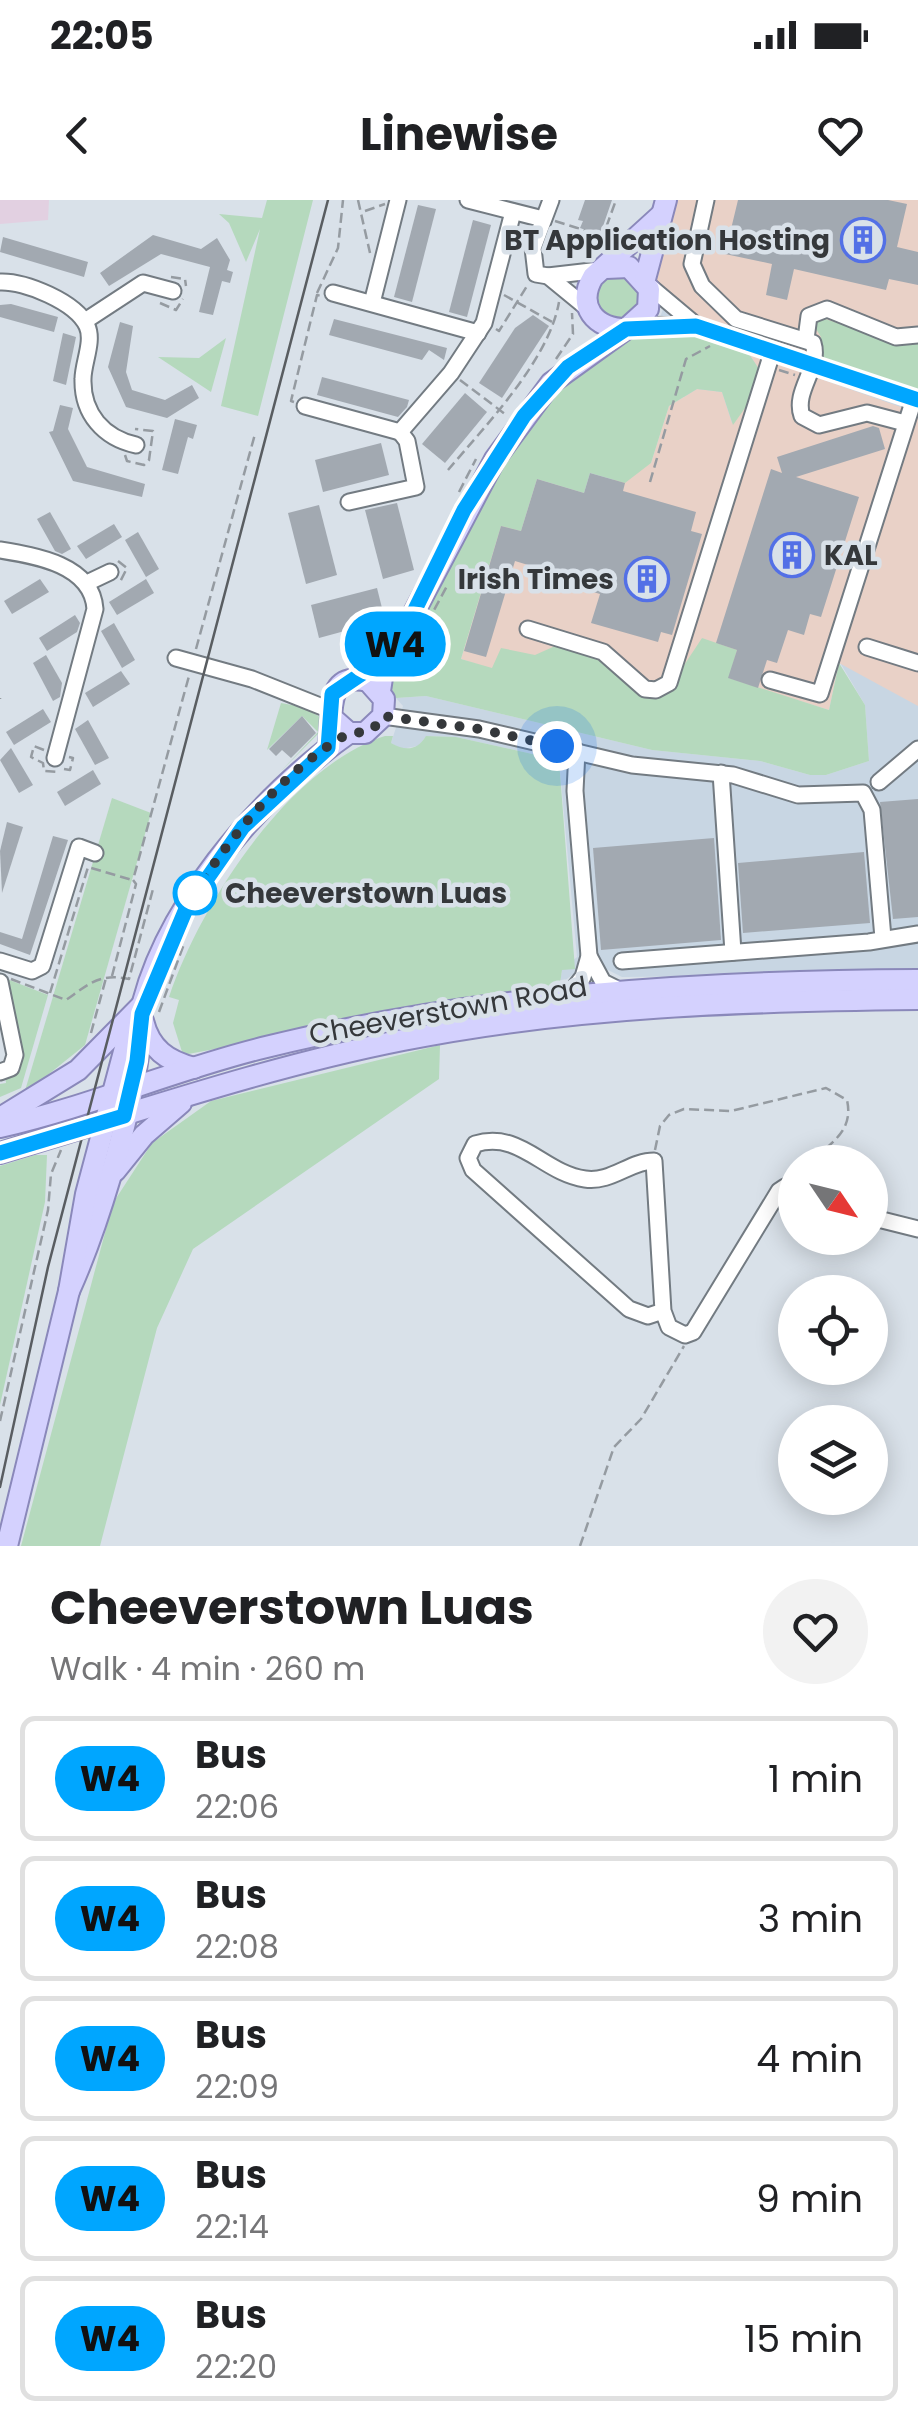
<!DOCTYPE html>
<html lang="en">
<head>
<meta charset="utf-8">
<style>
	:root { --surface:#fff; --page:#f2f2f2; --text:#202124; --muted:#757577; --line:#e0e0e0 }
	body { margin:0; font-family:Poppins,sans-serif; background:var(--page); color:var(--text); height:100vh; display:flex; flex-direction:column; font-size:38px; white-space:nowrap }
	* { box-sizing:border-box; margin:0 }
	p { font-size:32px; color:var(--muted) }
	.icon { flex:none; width:55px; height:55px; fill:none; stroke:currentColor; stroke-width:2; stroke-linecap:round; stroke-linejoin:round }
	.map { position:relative; height:1346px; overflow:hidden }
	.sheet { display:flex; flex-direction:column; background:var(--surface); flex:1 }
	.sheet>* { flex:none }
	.badge { padding:0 20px; border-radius:32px; font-size:35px; line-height:65px }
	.needle { width:65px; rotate:125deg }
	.buttons { position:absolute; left:778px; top:945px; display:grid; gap:20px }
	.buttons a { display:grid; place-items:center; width:110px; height:110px; border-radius:50%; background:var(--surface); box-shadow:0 5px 25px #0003; font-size:50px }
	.you { position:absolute; width:50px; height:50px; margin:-25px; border:8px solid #fff; border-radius:50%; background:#1a73e8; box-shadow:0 0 0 15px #1a73e833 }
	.map>.badge { position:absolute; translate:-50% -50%; box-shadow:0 0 0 5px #fff }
	.round { display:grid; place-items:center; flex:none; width:105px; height:105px; border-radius:52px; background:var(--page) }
	.head { display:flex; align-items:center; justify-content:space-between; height:170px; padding:0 50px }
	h1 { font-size:48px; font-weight:700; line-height:75px }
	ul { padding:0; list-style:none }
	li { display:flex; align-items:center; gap:30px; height:125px; margin:0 20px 15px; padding:0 30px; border:5px solid var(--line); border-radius:15px }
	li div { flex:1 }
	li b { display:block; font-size:38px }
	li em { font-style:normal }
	li .badge { min-width:110px; font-weight:700; text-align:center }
	.status { display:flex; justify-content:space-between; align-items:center; height:70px; padding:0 50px; background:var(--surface); direction:ltr }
	.status svg { height:28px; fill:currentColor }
	header { display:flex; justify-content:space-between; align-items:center; height:130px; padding:0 50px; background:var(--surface); font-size:45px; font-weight:700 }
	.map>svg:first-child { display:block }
	.built { fill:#c8d6e3 }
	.industrial { fill:#e9d1c7 }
	.education { fill:#e2d0e1 }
	.green { fill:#b5d9bd }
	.building { fill:#a2a9b1 }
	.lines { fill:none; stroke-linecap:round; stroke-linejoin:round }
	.minor-casing { stroke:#737b82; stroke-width:19 }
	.major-casing { stroke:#8a88ba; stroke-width:24 }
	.path { stroke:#959ba1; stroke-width:2.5; stroke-dasharray:10 5; stroke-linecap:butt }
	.minor { stroke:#fff; stroke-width:15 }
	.major { stroke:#d4d1fe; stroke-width:20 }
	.tram { stroke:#595d61; stroke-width:2.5 }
	.line-casing { stroke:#fff; stroke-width:22 }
	.line { stroke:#00a6ff; stroke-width:15 }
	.walk { stroke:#35383b; stroke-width:10; stroke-dasharray:0 18 }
	.stop-dot { fill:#fff; stroke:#00a6ff; stroke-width:5 }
	.labels { text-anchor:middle; stroke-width:9; stroke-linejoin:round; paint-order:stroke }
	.poi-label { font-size:28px; font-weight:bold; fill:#35383b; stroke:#d9e1e9; text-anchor:end }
	.stop-label { font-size:28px; font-weight:bold; fill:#35383b; stroke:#d9e1e9; text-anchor:start }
	.street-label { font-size:28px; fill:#35383b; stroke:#d9e1e9 }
</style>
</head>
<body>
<div class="status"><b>22:05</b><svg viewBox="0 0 49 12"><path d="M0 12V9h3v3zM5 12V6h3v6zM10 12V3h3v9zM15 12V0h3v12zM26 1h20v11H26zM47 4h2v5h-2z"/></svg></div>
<header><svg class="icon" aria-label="back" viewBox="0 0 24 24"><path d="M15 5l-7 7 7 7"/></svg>Linewise<svg class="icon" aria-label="heart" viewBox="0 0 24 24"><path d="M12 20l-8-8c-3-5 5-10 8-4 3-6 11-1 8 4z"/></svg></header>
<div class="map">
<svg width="918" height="1346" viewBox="0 0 918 1346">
	<rect width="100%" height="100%" fill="#d9e1e9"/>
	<!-- built -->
	<path class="built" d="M918,0V774L622,777L604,768L591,775L575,773L560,784L562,770L577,757L559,560L456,537L427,536L418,546L401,549L391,543L403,506L396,498L426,496L652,550L760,561L810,575H826L869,561L865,505L651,141L671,88Z"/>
	<!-- industrial -->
	<g class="industrial">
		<path d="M670,0H918V140L821,137V159L702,123L656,85L648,60Z"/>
		<path d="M749,154L918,213V506L839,463L829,510L758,488L728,478L702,438L690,483L672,496L500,472L461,459L501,325L521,331L537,279L584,293L651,263L669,206L697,189L722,192L732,223L759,169Z"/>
	</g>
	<!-- education -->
	<path class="education" d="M0,0H49L48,20L0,24Z"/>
	<!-- green -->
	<g class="green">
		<path d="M267,0H313L258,216L221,206L260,29L246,62L229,23L219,14L262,18Z"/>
		<circle cx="618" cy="97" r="21"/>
		<path d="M816,116L893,141L918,140V192L821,160V137L813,124Z"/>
		<path d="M677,129L749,154L759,169L750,201L733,225L722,192L697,189L669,206L651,263L625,283L590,273L584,293L537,279L521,331L501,326L461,459L492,468L501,448L535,455L564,442L608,461L636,488L673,482L702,438L737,450L729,478L829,510L839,463L865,505L869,561L826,575H810L760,561L652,550L426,496L396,498C385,481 396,465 407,451L403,448L494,273L554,199L596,153L641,132Z"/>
		<path d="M226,138L211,192L158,157L199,158Z"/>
		<path d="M281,503L303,507L320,517L323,529L281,571L318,532L302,516L267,550Z"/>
		<path d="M385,536H393L391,543C405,551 417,551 426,536L456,537L559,560L575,769L562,770L560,784L183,855L173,823L179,800L169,797C200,705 288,567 385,536Z"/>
		<path d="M112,598L151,613L85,845L24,894Z"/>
		<path d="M7,779L48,795L21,888L0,897V884L6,883L5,874L21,851Z"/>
		<path d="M440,845L439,879L193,1049L157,1128L100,1346H21L113,1003L152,943L211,901Z"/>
		<path d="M35,955H47L45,1002L0,1205V966Z"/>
	</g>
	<!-- building -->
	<g class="building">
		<path d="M585,0H612L600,35L580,28L583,21L578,20Z"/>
		<path d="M738,0H888L907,4L897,47L918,52V85L889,79L886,90L794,69L787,100L766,95L772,64L725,54Z"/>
		<path d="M418,5L436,9L412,102L394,97Z"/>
		<path d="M473,20L491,25L467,117L449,112Z"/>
		<path d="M153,35L201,49L217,38L230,60L227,70L233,72L230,83L222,81L213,115L199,112L210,67L161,54L109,86L100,73Z"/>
		<path d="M3,37L88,62L84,77L0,52Z"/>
		<path d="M11,104L58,117L54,132L0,117V105Z"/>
		<path d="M533,115L549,126L502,198L479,183L515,128Z"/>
		<path d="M334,119L447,148L444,160L429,150L422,160L329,135Z"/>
		<path d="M120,122L133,126L126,172L132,190L165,200L192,185L199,198L167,218L126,207L108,167Z"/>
		<path d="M63,133L76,137L66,185L53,181Z"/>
		<path d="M322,177L409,200L407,207L398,217L317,195Z"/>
		<path d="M465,193L487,212L445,263L422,244Z"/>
		<path d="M60,205L73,208L68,229L87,267L145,284L142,297L73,281L49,232L53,231Z"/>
		<path d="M175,219L197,225L193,239L188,237L178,274L162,270Z"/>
		<path d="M873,226L879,228L885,249L796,277L859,297L821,417L810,414L804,435L788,430L777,463L767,460L758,488L728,478L737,450L716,443L771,269L782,273L777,257Z"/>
		<path d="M381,243L389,275L323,292L315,260Z"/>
		<path d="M590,273L625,283L623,291L696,312L691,331L702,334L672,435L661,432L658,442L591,423L600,394L559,382L561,375L515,361L486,457L464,451L501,326L521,331L537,279L584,293Z"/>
		<path d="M397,303L414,370L383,379L365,310Z"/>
		<path d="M319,305L337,375L306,384L288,313Z"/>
		<path d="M50,312L71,349L62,354L55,351L37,319Z"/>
		<path d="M114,324L122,337L86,359L77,346Z"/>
		<path d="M138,332L159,369L146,377L125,340Z"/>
		<path d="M40,379L49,392L12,414L4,401Z"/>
		<path d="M146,379L154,393L117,415L109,402Z"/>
		<path d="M377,388L385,420L319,438L311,405Z"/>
		<path d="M75,415L80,423L77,432L47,451L39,438Z"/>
		<path d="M114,423L135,460L122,468L101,431Z"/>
		<path d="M46,455L62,483L60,497L53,501L33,463Z"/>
		<path d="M121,471L130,484L93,507L85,493Z"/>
		<path d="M43,509L51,522L14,545L6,532Z"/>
		<path d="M302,516L316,533L291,558L282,550L276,556L269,549Z"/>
		<path d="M88,520L109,558L95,565L75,529Z"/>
		<path d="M11,548L33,585L19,593L0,560Z"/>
		<path d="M93,570L101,584L65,606L57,592Z"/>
		<path d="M918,599V717L893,719L880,602Z"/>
		<path d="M7,622L23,627L2,693L0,651Z"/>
		<path d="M53,636L68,640L30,755L0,744V732L22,739Z"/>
		<path d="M714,638L721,740L601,750L593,648Z"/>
		<path d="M864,652L870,723L743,733L738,663Z"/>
	</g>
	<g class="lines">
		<defs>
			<g id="minor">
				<path d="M468,0L543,19"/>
				<path d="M551,0L533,48L536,74L548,76L587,108"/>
				<path d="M706,0L692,64L702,86L736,119L813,143C821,168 793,191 802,216L819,225L867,213L905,223"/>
				<path d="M548,76L600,70"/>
				<path d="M0,82C25,81 76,102 87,126C94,141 83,163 83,179C82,214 104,238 136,245"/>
				<path d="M647,84L697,126"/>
				<path d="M333,93L478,133"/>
				<path d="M372,103L398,0"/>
				<path d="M85,121L143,83L173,91"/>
				<path d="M633,125L697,126L918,200"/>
				<path d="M806,139L809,116L827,109L896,137L918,135"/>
				<path d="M305,206L400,232"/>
				<path d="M400,232L451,173L484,123L513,12"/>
				<path d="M349,302L416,287L407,241L400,232"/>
				<path d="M0,350C37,356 92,365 95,409L55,558"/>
				<path d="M89,382L110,372"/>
				<path d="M528,429L603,452L645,489L656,490L669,483L772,153"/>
				<path d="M867,447L918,463"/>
				<path d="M176,458L252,479L330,510"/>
				<path d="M770,480L820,494L914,199"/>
				<path d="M383,516L479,529L632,565L733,575L798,595L863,593L872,610L883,738"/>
				<path d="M721,573L733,752"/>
				<path d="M879,582L918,549"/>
				<path d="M589,756L603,782L621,791"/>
				<path d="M0,761L32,771L42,766L79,647L95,653"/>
				<path d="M622,761L869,742L918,734"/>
				<path d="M0,782L15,855L11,868L0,872"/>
				<path d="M568,796L583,777L589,756L575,591L577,551"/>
				<path d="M870,1017L918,1029"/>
				<path d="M663,1111L648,1116L629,1109L473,970L468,958L475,944C520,930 543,973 585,979C611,983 630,961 654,961L663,1111L669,1127L685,1135L693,1132L779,991L785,987L795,994"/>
			</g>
			<g id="major">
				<path d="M606,68L629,67L649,89L648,109L626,129C595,129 576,106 593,77L660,16"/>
				<path d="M645,79L666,0"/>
				<path d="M380,491L385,458L406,428L495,259L551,183L626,129"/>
				<path d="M328,547C335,520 321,470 368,481L384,499L383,516L365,533H349L331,517"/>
				<path d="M143,821C150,849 167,861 194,868"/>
				<path d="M0,918L78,870L142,805"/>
				<path d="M0,927C89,907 173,870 262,848C476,795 698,781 918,780"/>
				<path d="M0,953C134,913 266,867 403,840C574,806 744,801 918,799"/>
				<path d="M115,971L144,935L181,903"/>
				<path d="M69,1091C97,1029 129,924 138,856C139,846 137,836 138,826C156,714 260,595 349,533"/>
				<path d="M7,1346L69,1091L86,994L126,844L137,829"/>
			</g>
		</defs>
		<!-- minor casing -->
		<use href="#minor" class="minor-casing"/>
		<!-- major casing -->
		<use href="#major" class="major-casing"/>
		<!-- path -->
		<g class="path">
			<path d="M358,0L370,53"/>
			<path d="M365,11L385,4"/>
			<path d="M555,21L603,36L616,0"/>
			<path d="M171,77L185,79L186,86"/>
			<path d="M317,93L338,48L343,0"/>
			<path d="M504,95L554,123"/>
			<path d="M160,103L176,110L183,99"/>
			<path d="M496,129L499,131L527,86"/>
			<path d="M556,159L573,134L572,113"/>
			<path d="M779,170L795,175"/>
			<path d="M460,180L505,214"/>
			<path d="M294,202L291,201L317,95L321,96"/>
			<path d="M125,255L127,261L144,265L149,260L153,231L135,229"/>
			<path d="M448,270C486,225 549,160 559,102"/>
			<path d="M650,282L686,159L710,146"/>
			<path d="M459,292L476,259"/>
			<path d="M118,361L127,368L120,382"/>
			<path d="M420,436L447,386"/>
			<path d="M196,449L255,234"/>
			<path d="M0,498V499"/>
			<path d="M44,550L34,546L31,557L43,563L44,571L58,572"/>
			<path d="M64,569L70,570L73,558L69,557"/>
			<path d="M112,776L136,684L133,680L189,476"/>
			<path d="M11,779L66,800C89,784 99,773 129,779L153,689"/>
			<path d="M50,793L88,667L132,680"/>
			<path d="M159,812L184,744"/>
			<path d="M91,833L106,778"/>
			<path d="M655,950L660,926L669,915L684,909L731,911L826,888L847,900C854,931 831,943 810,962"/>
			<path d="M0,1221L48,1010L51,974L61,950"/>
			<path d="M580,1346L614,1247L641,1219L684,1146"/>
		</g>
		<!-- minor -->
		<use href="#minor" class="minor"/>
		<!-- major -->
		<use href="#major" class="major"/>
		<!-- tram -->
		<path class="tram" d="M0,1287L48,1067L328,0"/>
	</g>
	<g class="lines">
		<defs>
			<path id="line" d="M0,953L124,916L137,861L142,814L186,709L243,627L328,548L332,494L385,458L406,428L464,310L524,216L568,167L626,129L696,126L918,200"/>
		</defs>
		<!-- line casing -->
		<use href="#line" class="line-casing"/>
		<!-- line -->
		<use href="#line" class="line"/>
		<!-- walk -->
		<path class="walk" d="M195,693C231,635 284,571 344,536C353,531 363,534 373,529L383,516L479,529L557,546"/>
	</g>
	<!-- icons -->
	<defs>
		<symbol id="building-ring" viewBox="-11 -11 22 22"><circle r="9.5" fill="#d9e1e9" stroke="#5370e6" stroke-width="1.5"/><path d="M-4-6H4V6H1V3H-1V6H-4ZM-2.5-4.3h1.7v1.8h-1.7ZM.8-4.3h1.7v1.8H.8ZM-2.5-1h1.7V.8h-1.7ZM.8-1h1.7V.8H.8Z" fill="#5370e6"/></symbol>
	</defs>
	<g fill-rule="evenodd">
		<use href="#building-ring" x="838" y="15" width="50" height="50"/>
		<use href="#building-ring" x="767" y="330" width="50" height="50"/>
		<use href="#building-ring" x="622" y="354" width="50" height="50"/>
	</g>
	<!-- markers -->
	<circle class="stop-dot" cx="195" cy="693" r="20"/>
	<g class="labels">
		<!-- poi labels -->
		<g class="poi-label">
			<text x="830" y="50">BT Application Hosting</text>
			<text x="824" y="365" text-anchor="start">KAL</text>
			<text x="614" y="389">Irish Times</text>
		</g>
		<!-- stop labels -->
		<g class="stop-label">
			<text x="225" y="703">Cheeverstown Luas</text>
		</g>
		<!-- street labels -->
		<g class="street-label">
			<text transform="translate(448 810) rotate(-10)" y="10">Cheeverstown Road</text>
		</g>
	</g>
</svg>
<div class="buttons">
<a><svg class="needle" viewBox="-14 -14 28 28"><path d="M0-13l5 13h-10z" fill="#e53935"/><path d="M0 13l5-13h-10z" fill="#757577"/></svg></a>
<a><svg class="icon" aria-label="locate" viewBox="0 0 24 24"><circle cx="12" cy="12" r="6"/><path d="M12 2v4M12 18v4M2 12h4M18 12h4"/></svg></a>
<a><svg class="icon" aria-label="layers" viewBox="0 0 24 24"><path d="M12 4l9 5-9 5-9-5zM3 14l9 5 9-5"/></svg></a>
</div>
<div class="you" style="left:557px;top:546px"></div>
<b class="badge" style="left:395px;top:444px;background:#00a6ff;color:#111">W4</b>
</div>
<section class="sheet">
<div class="head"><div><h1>Cheeverstown Luas</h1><p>Walk · 4 min · 260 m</p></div><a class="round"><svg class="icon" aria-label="heart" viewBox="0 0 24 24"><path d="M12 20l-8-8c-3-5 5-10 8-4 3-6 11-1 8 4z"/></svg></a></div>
<ul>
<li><span class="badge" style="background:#00a6ff;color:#111">W4</span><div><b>Bus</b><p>22:06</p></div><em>1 min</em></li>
<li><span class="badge" style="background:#00a6ff;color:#111">W4</span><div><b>Bus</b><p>22:08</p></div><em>3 min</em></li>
<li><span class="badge" style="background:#00a6ff;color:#111">W4</span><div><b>Bus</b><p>22:09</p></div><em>4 min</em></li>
<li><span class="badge" style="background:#00a6ff;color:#111">W4</span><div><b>Bus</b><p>22:14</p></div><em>9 min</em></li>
<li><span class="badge" style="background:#00a6ff;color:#111">W4</span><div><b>Bus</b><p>22:20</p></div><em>15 min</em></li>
</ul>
</section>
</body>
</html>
